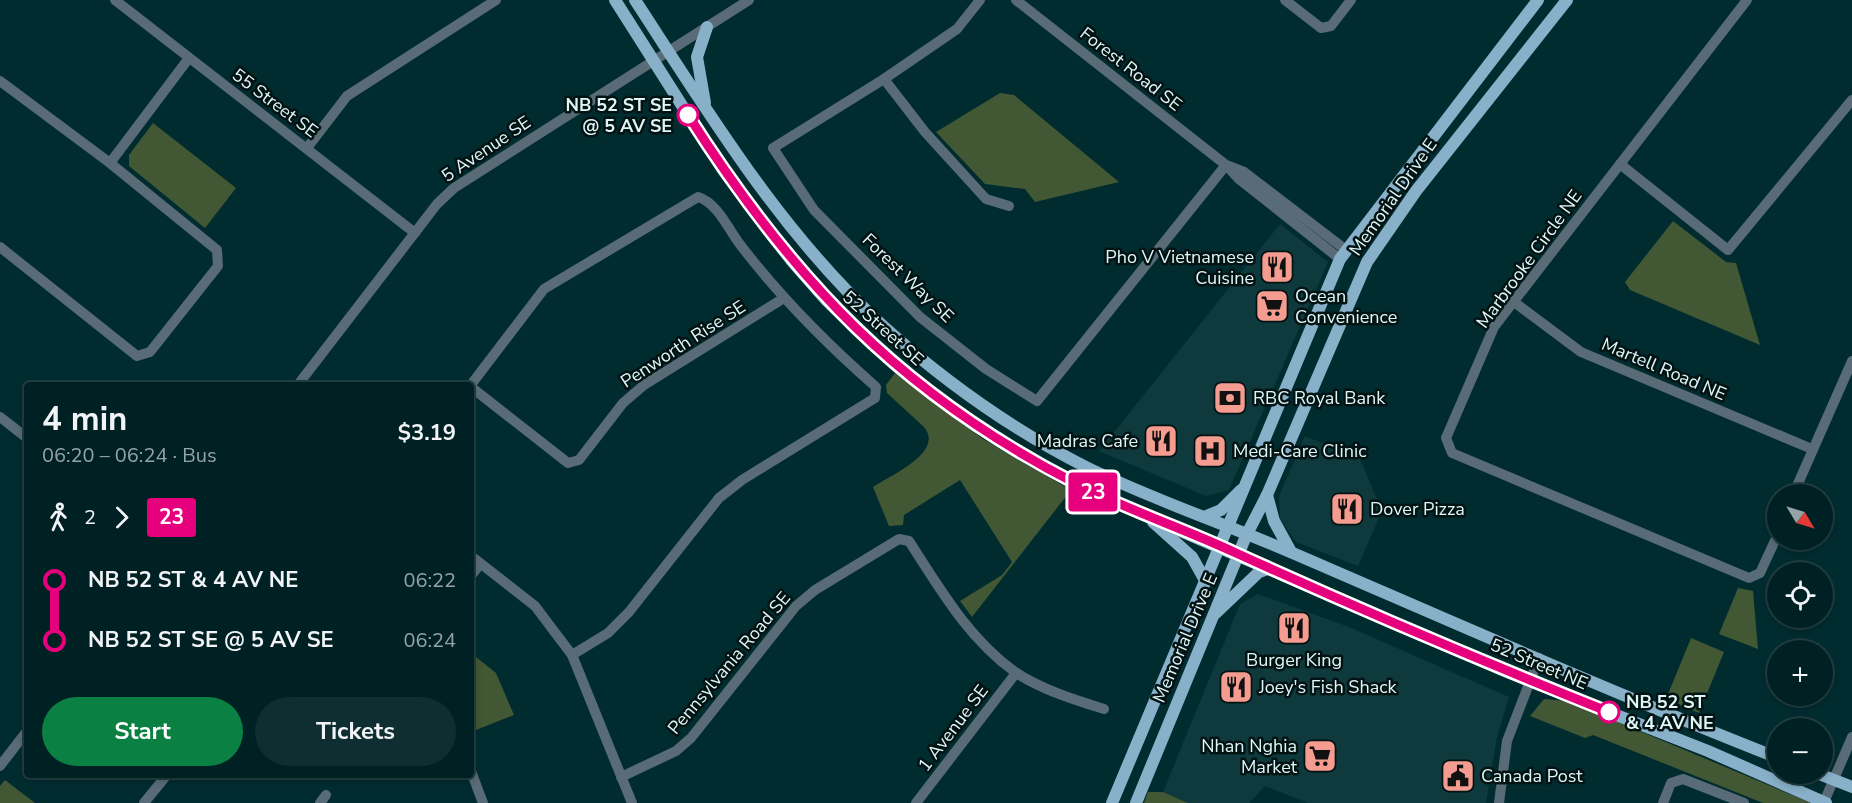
<!DOCTYPE html>
<html lang="en">
<head>
<meta charset="utf-8">
<style>
	:root { --surface:#002124; --page:#0e2e31; --text:#f1f3f6; --muted:#95a3a6; --line:#223e41; --accent:#0b8043 }
	body { margin:0; font-family:"Nunito Sans",sans-serif; background:var(--page); color:var(--text); height:100vh; display:flex; flex-direction:column; font-size:22px; white-space:nowrap }
	* { box-sizing:border-box; margin:0 }
	p { font-size:20px; color:var(--muted) }
	.icon { flex:none; width:33px; height:33px; fill:none; stroke:currentColor; stroke-width:2; stroke-linecap:round; stroke-linejoin:round }
	.map { position:relative; flex:1; overflow:hidden }
	.sheet { position:absolute; left:24px; top:382px; width:450px; height:396px; display:flex; flex-direction:column; background:var(--surface); border-radius:6px; box-shadow:0 3px 9px #0003,0 0 0 2px var(--line) }
	.sheet>* { flex:none }
	.badge { padding:0 12px; border-radius:4px; font-size:21px; line-height:39px }
	.needle { width:39px; rotate:128deg }
	.controls { position:absolute; left:1767px; top:484px; display:grid; gap:12px }
	.controls a { display:grid; place-items:center; width:66px; height:66px; border-radius:50%; background:var(--surface); box-shadow:0 3px 9px #0003,0 0 0 2px var(--line); font-size:30px }
	.map>.badge { position:absolute; translate:-50% -50%; box-shadow:0 0 0 3px #fff }
	.legs { display:flex; align-items:center; gap:9px; height:66px; padding:0 18px; font-size:20px }
	.legs p { margin-inline-start:auto }
	.overview { display:flex; align-items:center; justify-content:space-between; height:102px; padding:0 18px }
	h1 { font-size:33px; font-weight:700; line-height:45px }
	.primary-button { display:flex; gap:12px; margin-top:auto; padding:12px 18px }
	.primary-button a { flex:1; height:69px; border-radius:36px; background:var(--accent); color:#fff; font-size:24px; font-weight:700; line-height:69px; text-align:center }
	.primary-button a+a { background:var(--page); color:var(--text) }
	ul { padding:0 18px; list-style:none }
	li { display:flex; align-items:center; gap:21px; height:60px; font-size:22px }
	li i { display:grid; place-items:center; width:9px; height:100%; margin:0 8px; background:currentColor }
	li i::after { content:''; width:15px; height:15px; margin:-8px; border:4px solid; border-radius:50%; background:var(--surface) }
	li p { margin-inline-start:auto }
	li:first-child i { background:linear-gradient(#0000 50%,currentColor 0) }
	li:last-child i { background:linear-gradient(currentColor 50%,#0000 0) }
	.map>svg:first-child { display:block }
	.built { fill:#0f3a3d }
	.green { fill:#425733 }
	.lines { fill:none; stroke-linecap:round; stroke-linejoin:round }
	.minor { stroke:#586b77; stroke-width:10 }
	.major { stroke:#88b0c9; stroke-width:12 }
	.line-1-casing { stroke:#fff; stroke-width:14 }
	.line-1 { stroke:#e6007e; stroke-width:9 }
	.stop-1-dot { fill:#fff; stroke:#e6007e; stroke-width:3 }
	.labels { text-anchor:middle; stroke-width:5; stroke-linejoin:round; paint-order:stroke }
	.street-label { font-size:18px; fill:#e0f7f8; stroke:#031213 }
	.stop-label { font-size:18px; font-weight:bold; fill:#e0f7f8; stroke:#031213; text-anchor:end }
	.poi-label { font-size:18px; fill:#e0f7f8; stroke:#031213; text-anchor:start }
</style>
</head>
<body>
<div class="map">
<svg width="1852" height="803" viewBox="0 0 1852 803">
	<rect width="100%" height="100%" fill="#002c30"/>
	<!-- built -->
	<g class="built">
		<path d="M1280,224L1328,262L1229,490L1206,496L1099,451Z"/>
		<path d="M1305,436L1360,459L1382,511L1358,566L1296,542L1280,519L1279,496Z"/>
		<path d="M1258,594L1349,627L1509,697L1497,737L1486,803H1308L1265,786L1249,803H1188L1163,792L1240,604Z"/>
	</g>
	<!-- green -->
	<g class="green">
		<path d="M1000,93L1014,95L1119,182L1035,202L1025,189L985,184L936,132Z"/>
		<path d="M153,123L236,188L205,228L129,166V155Z"/>
		<path d="M1673,221L1726,262L1736,263L1760,345L1630,290L1625,282Z"/>
		<path d="M895,373L983,439L1071,490L972,617L960,601L1002,575L1012,562L960,480L904,515L903,525L889,526L873,487C891,475 945,452 924,427L887,393L886,385Z"/>
		<path d="M1738,588L1753,591L1758,649L1719,634Z"/>
		<path d="M1691,638L1724,652L1699,713L1666,699Z"/>
		<path d="M471,653L496,673L514,715L471,732Z"/>
		<path d="M1544,699L1568,701L1811,803H1763L1593,735L1585,738L1530,716Z"/>
		<path d="M5,780L35,803H0V786Z"/>
		<path d="M1148,792H1163L1188,803H1144Z"/>
	</g>
	<g class="lines">
		<!-- minor -->
		<g class="minor">
			<path d="M115,0L415,233"/>
			<path d="M980,0L957,29L884,79L773,148L814,210L920,317L986,369L1037,401L1226,165"/>
			<path d="M1016,0L1226,165L1239,179L1340,259"/>
			<path d="M1285,0L1321,28L1331,26L1351,0"/>
			<path d="M1747,0L1494,327L1446,438L1452,453L1749,578L1760,573L1778,534"/>
			<path d="M884,79L925,132L986,199L1009,206"/>
			<path d="M0,81L110,163L217,250L218,266L150,352L137,356L0,247"/>
			<path d="M307,148L347,96L496,0"/>
			<path d="M110,163L189,58"/>
			<path d="M1620,164L1728,250L1852,100"/>
			<path d="M1229,166L1244,172L1346,250"/>
			<path d="M1514,302L1581,352L1812,449"/>
			<path d="M297,386L437,204L454,188L749,0"/>
			<path d="M470,386L544,289L698,197C718,203 729,231 742,247C782,299 827,344 876,387L875,398L742,480L719,498L629,612L608,633L572,655"/>
			<path d="M471,387L568,463L579,460L623,403L644,385L784,298"/>
			<path d="M0,417L27,438"/>
			<path d="M1793,495L1852,361"/>
			<path d="M471,556L535,606L572,655L632,803"/>
			<path d="M471,576L480,564"/>
			<path d="M0,766L27,731"/>
			<path d="M471,771L483,803"/>
			<path d="M621,777L676,751L691,738L796,606L815,590L899,539L909,541C940,589 968,638 1015,672C1040,689 1075,700 1104,709"/>
			<path d="M1824,802L1852,737"/>
			<path d="M144,803L166,776"/>
			<path d="M320,803L326,795"/>
			<path d="M916,803L1016,673"/>
			<path d="M1499,803L1507,741L1539,658"/>
			<path d="M1663,803L1671,783L1683,779L1744,803"/>
		</g>
		<!-- major -->
		<g class="major">
			<path d="M615,0L723,170L791,260L827,301L870,342L900,369L975,425L1017,452L1111,501L1507,672L1708,751L1826,803"/>
			<path d="M635,0C710,115 781,233 883,326C944,381 1013,430 1086,467C1153,500 1226,524 1295,554C1455,623 1615,694 1778,758"/>
			<path d="M705,103L697,57L707,27"/>
			<path d="M1267,495L1274,521L1291,552"/>
			<path d="M1204,517L1221,510L1241,490"/>
			<path d="M1153,522L1192,557L1206,582"/>
			<path d="M1216,613L1259,572L1270,568"/>
			<path d="M1819,774L1852,787"/>
			<path d="M1112,803L1340,259L1538,0"/>
			<path d="M1136,803L1246,536L1267,495L1367,262L1416,191L1567,0"/>
		</g>
	</g>
	<g class="lines">
		<defs>
			<path id="line-1" d="M688,115C793,280 900,393 1075,483C1127,510 1183,528 1236,553C1359,609 1484,662 1609,712"/>
		</defs>
		<!-- line-1 casing -->
		<use href="#line-1" class="line-1-casing"/>
		<!-- line-1 -->
		<use href="#line-1" class="line-1"/>
	</g>
	<!-- icons -->
	<defs>
		<symbol id="restaurant-square" viewBox="-11 -11 22 22"><rect x="-9" y="-9" width="18" height="18" rx="4" fill="#f59c90" stroke="#031213"/><path d="M-5-6h1v4h1v-4h1v4h1v-4h1v5L-1.5 .5V6h-2V.5L-5-1ZM5-6V6H3V1.5H1.5Q1.5-4 5-6Z" fill="#111"/></symbol>
		<symbol id="supermarket-square" viewBox="-11 -11 22 22"><rect x="-9" y="-9" width="18" height="18" rx="4" fill="#f59c90" stroke="#031213"/><path d="M-6-5.5h2.5l.6 2H6L4.5 2H-2.5L-4.4-4H-6ZM-1.5 3.2a1.3 1.3 0 1 0 .1 0ZM3 3.2a1.3 1.3 0 1 0 .1 0Z" fill="#111"/></symbol>
		<symbol id="bank-square" viewBox="-11 -11 22 22"><rect x="-9" y="-9" width="18" height="18" rx="4" fill="#f59c90" stroke="#031213"/><path d="M-6-4H6V4H-6ZM0-2.3a2.3 2.3 0 1 0 0 4.6a2.3 2.3 0 1 0 0-4.6Z" fill="#111"/></symbol>
		<symbol id="hospital-square" viewBox="-11 -11 22 22"><rect x="-9" y="-9" width="18" height="18" rx="4" fill="#f59c90" stroke="#031213"/><path d="M-5-5h3v3.5h4V-5h3V5h-3V1.5h-4V5h-3Z" fill="#111"/></symbol>
		<symbol id="civic-square" viewBox="-11 -11 22 22"><rect x="-9" y="-9" width="18" height="18" rx="4" fill="#f59c90" stroke="#031213"/><path d="M-.6-6.5H3V-4.5H.6V-3L4-1V1h2V6H-6V1h2V-1L-.6-3ZM-1.2 2.5V6h2.4V2.5Z" fill="#111"/></symbol>
	</defs>
	<g fill-rule="evenodd">
		<use href="#restaurant-square" x="1258" y="248" width="38" height="38"/>
		<use href="#supermarket-square" x="1253" y="287" width="38" height="38"/>
		<use href="#bank-square" x="1211" y="379" width="38" height="38"/>
		<use href="#restaurant-square" x="1142" y="422" width="38" height="38"/>
		<use href="#hospital-square" x="1191" y="432" width="38" height="38"/>
		<use href="#restaurant-square" x="1328" y="490" width="38" height="38"/>
		<use href="#restaurant-square" x="1275" y="609" width="38" height="38"/>
		<use href="#restaurant-square" x="1217" y="668" width="38" height="38"/>
		<use href="#supermarket-square" x="1301" y="737" width="38" height="38"/>
		<use href="#civic-square" x="1439" y="757" width="38" height="38"/>
	</g>
	<!-- markers -->
	<g class="stop-1-dot">
		<circle cx="688" cy="115" r="10"/>
		<circle cx="1609" cy="712" r="10"/>
	</g>
	<g class="labels">
		<!-- street labels -->
		<g class="street-label">
			<text transform="translate(1131 69) rotate(38)" y="6">Forest Road SE</text>
			<text transform="translate(275 103) rotate(37)" y="6">55 Street SE</text>
			<text transform="translate(486 149) rotate(-34)" y="6">5 Avenue SE</text>
			<text transform="translate(1393 197) rotate(-55)" y="6">Memorial Drive E</text>
			<text transform="translate(1529 259) rotate(-54)" y="6">Marbrooke Circle NE</text>
			<text transform="translate(908 278) rotate(44)" y="6">Forest Way SE</text>
			<text transform="translate(883 328) rotate(42)" y="6">52 Street SE</text>
			<text transform="translate(683 344) rotate(-33)" y="6">Penworth Rise SE</text>
			<text transform="translate(1664 369) rotate(23)" y="6">Martell Road NE</text>
			<text transform="translate(1185 638) rotate(-67)" y="6">Memorial Drive E</text>
			<text transform="translate(729 663) rotate(-50)" y="6">Pennsylvania Road SE</text>
			<text transform="translate(1539 664) rotate(23)" y="6">52 Street NE</text>
			<text transform="translate(953 728) rotate(-53)" y="6">1 Avenue SE</text>
		</g>
		<!-- stop labels -->
		<g class="stop-label">
			<text x="672" y="111">NB 52 ST SE<tspan x="672" dy="21">@ 5 AV SE</tspan></text>
			<text x="1626" y="708" text-anchor="start">NB 52 ST<tspan x="1626" dy="21">&amp; 4 AV NE</tspan></text>
		</g>
		<!-- poi labels -->
		<g class="poi-label">
			<text x="1254" y="263" text-anchor="end">Pho V Vietnamese<tspan x="1254" dy="21">Cuisine</tspan></text>
			<text x="1295" y="302">Ocean<tspan x="1295" dy="21">Convenience</tspan></text>
			<text x="1253" y="404">RBC Royal Bank</text>
			<text x="1138" y="447" text-anchor="end">Madras Cafe</text>
			<text x="1233" y="457">Medi-Care Clinic</text>
			<text x="1370" y="515">Dover Pizza</text>
			<text x="1294" y="666" text-anchor="middle">Burger King</text>
			<text x="1259" y="693">Joey's Fish Shack</text>
			<text x="1297" y="752" text-anchor="end">Nhan Nghia<tspan x="1297" dy="21">Market</tspan></text>
			<text x="1481" y="782">Canada Post</text>
		</g>
	</g>
</svg>
<div class="controls">
<a><svg class="needle" viewBox="-14 -14 28 28"><path d="M0-13l5 13h-10z" fill="#e53935"/><path d="M0 13l5-13h-10z" fill="#95a3a6"/></svg></a>
<a><svg class="icon" aria-label="locate" viewBox="0 0 24 24"><circle cx="12" cy="12" r="6"/><path d="M12 2v4M12 18v4M2 12h4M18 12h4"/></svg></a>
<a>+</a>
<a>−</a>
</div>
<b class="badge" style="left:1093px;top:492px;background:#e6007e;color:#fff">23</b>
<section class="sheet">
<div class="overview"><div><h1>4 min</h1><p>06:20 – 06:24 · Bus</p></div><b>$3.19</b></div>
<div class="legs"><svg class="icon" aria-label="walk" viewBox="0 0 24 24"><circle cx="13" cy="4" r="2"/><path d="M13 8l-2 6 4 7M11 14l-3 7M7 12l3-4h3l4 4"/></svg>2<svg class="icon" aria-label="forward" viewBox="0 0 24 24"><path d="M9 5l7 7-7 7"/></svg><b class="badge" style="background:#e6007e;color:#fff">23</b></div>
<ul>
<li><i style="color:#e6007e"></i><b>NB 52 ST &amp; 4 AV NE</b><p>06:22</p></li>
<li><i style="color:#e6007e"></i><b>NB 52 ST SE @ 5 AV SE</b><p>06:24</p></li>
</ul>
<div class="primary-button"><a>Start</a><a>Tickets</a></div>
</section>
</div>
</body>
</html>
